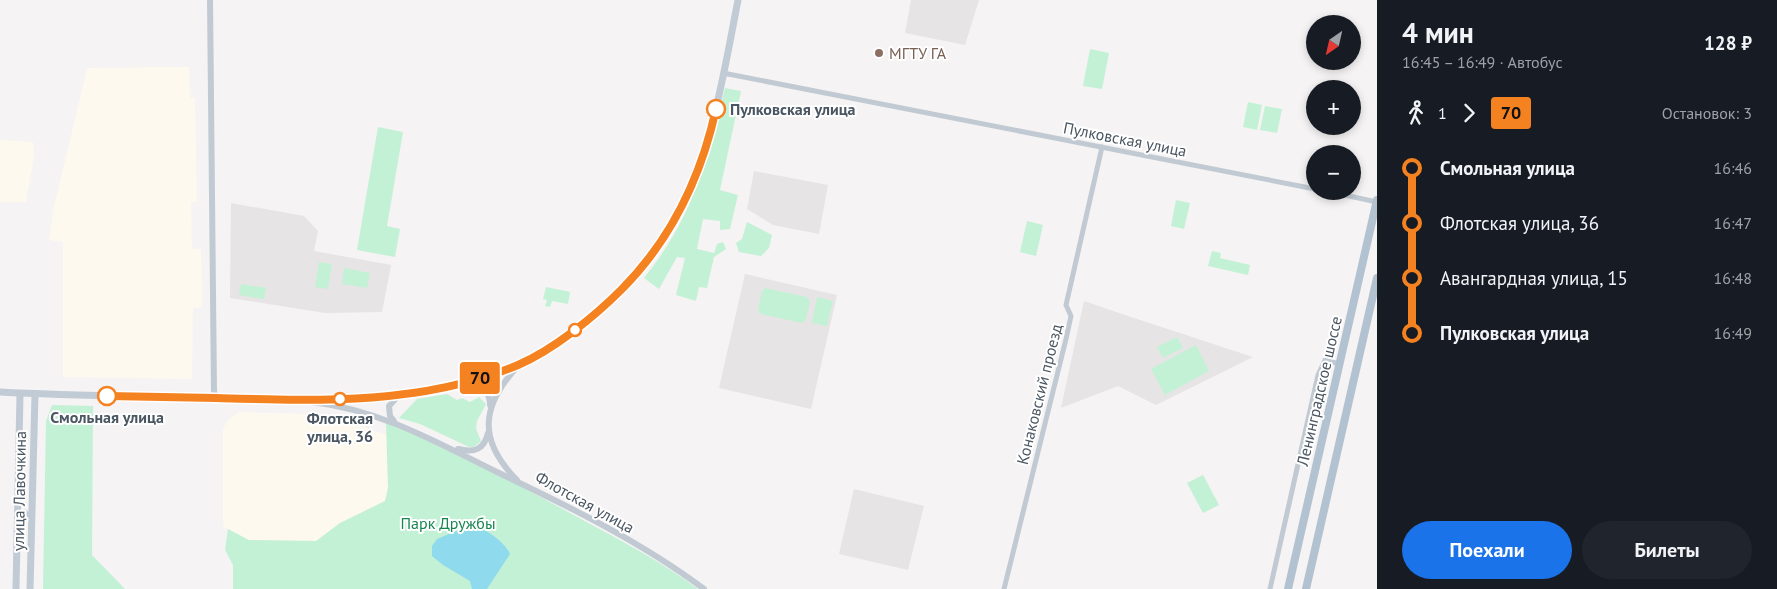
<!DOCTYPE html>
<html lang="ru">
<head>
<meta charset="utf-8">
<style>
	:root { --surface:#171b24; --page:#20242c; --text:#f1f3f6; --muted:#9ea1a6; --accent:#1a73e8 }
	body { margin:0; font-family:"PT Sans",sans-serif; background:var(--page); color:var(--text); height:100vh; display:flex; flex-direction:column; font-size:19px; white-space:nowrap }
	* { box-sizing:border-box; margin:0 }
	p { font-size:16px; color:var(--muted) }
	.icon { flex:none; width:28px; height:28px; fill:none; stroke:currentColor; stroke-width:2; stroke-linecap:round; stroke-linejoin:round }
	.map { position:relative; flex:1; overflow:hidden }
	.details { display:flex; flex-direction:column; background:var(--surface); width:400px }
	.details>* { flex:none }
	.badge { padding:0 10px; border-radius:4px; font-size:18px; line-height:32px }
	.needle { width:32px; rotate:214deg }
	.controls { position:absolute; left:1306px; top:15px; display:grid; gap:10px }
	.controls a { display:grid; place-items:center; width:55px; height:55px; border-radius:50%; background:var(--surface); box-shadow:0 2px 8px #0003; font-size:25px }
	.map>.badge { position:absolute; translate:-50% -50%; box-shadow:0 0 0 2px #fff }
	.legs { display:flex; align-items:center; gap:8px; height:55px; padding:0 25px; font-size:16px }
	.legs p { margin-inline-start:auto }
	.headline { display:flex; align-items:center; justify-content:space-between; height:85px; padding:0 25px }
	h1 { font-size:28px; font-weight:700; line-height:38px }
	.button { display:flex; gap:10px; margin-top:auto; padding:10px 25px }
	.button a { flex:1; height:58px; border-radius:30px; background:var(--accent); color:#fff; font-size:20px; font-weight:700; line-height:58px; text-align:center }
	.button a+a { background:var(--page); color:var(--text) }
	ul { padding:0 25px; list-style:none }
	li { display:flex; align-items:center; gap:18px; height:55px; font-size:19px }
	li i { display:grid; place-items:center; width:8px; height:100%; margin:0 6px; background:currentColor }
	li i::after { content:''; width:12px; height:12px; margin:-6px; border:4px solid; border-radius:50%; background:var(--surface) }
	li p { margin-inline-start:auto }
	li:first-child i { background:linear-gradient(#0000 50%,currentColor 0) }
	li:last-child i { background:linear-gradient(currentColor 50%,#0000 0) }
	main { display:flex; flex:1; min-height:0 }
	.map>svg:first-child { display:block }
	.commercial { fill:#fdf9ef }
	.education { fill:#e6e4e5 }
	.green { fill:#c3f1d5 }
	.water { fill:#90daee }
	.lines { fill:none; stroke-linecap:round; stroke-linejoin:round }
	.minor { stroke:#c1cad2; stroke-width:5 }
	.tertiary { stroke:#c1cad2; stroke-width:6 }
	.secondary { stroke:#c1cbd6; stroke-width:7 }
	.primary { stroke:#b3c2d1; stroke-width:8 }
	.line-1-casing { stroke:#fff; stroke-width:11 }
	.line-1 { stroke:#f58220; stroke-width:8 }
	.education-dot { fill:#8d6e63; stroke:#fff; stroke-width:2 }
	.stop-1-dot { fill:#fff; stroke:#f58220; stroke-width:2.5 }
	.labels { text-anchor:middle; stroke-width:4; stroke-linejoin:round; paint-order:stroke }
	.education-label { font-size:16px; fill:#785e54; stroke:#fff; text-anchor:start }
	.stop-label { font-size:16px; font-weight:bold; fill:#4a5661; stroke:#fff }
	.street-label { font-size:16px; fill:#4a5661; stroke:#fff }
	.park-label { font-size:16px; fill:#17864f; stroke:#fff }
</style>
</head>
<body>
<main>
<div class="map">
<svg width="1377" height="589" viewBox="0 0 1377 589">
	<rect width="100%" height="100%" fill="#f5f3f3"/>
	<!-- commercial -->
	<g class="commercial">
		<path d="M189,67L190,98H195L197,202H191L192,249H201L202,307L193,308L192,379L63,377V242L49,240L53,211L87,68Z"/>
		<path d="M0,140L33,142L34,157L26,202H0Z"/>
		<path d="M239,412L312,414L339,419L387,435L388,488L385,501L340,523L317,541L248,540L238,536L223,526V429L227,421Z"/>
	</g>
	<!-- education -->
	<g class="education">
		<path d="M911,0H979L965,45L905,33Z"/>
		<path d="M754,171L828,185L819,234L773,225L747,209Z"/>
		<path d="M231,203L304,216L318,231L314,251L391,265L382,312L325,313L230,298Z"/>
		<path d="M745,274L837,295L811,409L719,388Z"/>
		<path d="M1084,301L1125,315L1253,357L1156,405L1118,386L1061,408Z"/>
		<path d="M854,489L924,506L908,570L839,554Z"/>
	</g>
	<!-- green -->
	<g class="green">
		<path d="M1090,49L1109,53L1102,89L1083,86Z"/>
		<path d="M725,88L741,91L720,190L738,195L730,229L720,230V221L703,219L697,249L714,253L717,244L723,242L726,249L714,257L707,288L699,287L696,301L676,295L685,258L677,257L659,289L644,278C693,217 707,162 725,88Z"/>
		<path d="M1248,102L1262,105L1257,130L1243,127Z"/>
		<path d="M1265,106L1282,109L1277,133L1260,130Z"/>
		<path d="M378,127L403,132L387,226L400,229L395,257L357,250Z"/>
		<path d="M1176,200L1190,203L1184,229L1171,226Z"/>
		<path d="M1027,221L1043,225L1036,256L1020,252Z"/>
		<path d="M747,222L772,235L769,248L761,256L739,252L736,243L742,239Z"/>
		<path d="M1212,251L1221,253L1220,258L1250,265L1248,275L1208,266Z"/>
		<path d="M319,262L332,264L328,289L315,287Z"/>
		<path d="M344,268L370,273L367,288L342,284Z"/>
		<path d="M241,284L266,288L264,299L239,295Z"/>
		<path d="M546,287L570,292L568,304L552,301L550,307L545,306L547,300L543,299Z"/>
		<path d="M765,288L807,297L810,301L806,320L802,323L761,314L758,310L762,291Z"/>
		<path d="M817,297L833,301L827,326L812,323Z"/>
		<path d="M1177,337L1183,348L1163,358L1157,347Z"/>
		<path d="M1196,345L1209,371L1165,395L1151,369Z"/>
		<path d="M447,394L457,400L462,398L470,402L479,397L486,404L477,421L476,429L481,441L474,447H469L420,424L399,418L417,399Z"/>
		<path d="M52,405L93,406L92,555L125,589H43L46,421Z"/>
		<path d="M386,423C454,450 517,484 581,519C620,540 662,562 698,589H233V565L225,550L228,529L249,540L316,541L340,523L385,501L388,488Z"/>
		<path d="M1203,475L1219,505L1203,513L1187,483Z"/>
	</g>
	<!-- water -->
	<path class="water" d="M471,525C483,526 506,543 510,554L487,589H472L470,581L443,565L432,556V546L437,539Z"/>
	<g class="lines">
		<!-- minor -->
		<g class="minor">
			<path d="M723,73L1315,189"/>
			<path d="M1326,191L1377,202"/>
			<path d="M18,517L20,514L25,512L32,518"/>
			<path d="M1004,589L1066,339L1071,316L1066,305L1102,147"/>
			<path d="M1270,589L1318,375L1325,360L1339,364"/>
		</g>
		<!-- tertiary -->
		<g class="tertiary">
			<path d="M210,0L214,391L216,398"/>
			<path d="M468,382C481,384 490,391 490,405"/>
			<path d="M312,402C381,410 438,443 499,473C568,506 643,543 704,589"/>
			<path d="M394,421L390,416L389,406L399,395"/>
			<path d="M458,449C474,453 484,450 488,433"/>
			<path d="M517,480C477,440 481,405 519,365"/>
		</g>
		<!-- secondary -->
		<g class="secondary">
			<path d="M0,392C71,396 143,396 214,398C306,400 401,405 489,375C500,372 511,369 521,364C550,348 577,330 601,308C633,281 661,248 680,210C713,145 724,72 738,0"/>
			<path d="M16,589L20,394"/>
			<path d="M30,589L35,394"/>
		</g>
		<!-- primary -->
		<g class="primary">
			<path d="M1288,589L1377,200"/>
			<path d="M1306,589L1377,278"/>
		</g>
	</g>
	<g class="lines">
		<defs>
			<path id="line-1" d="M107,396C143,397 180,397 216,398C317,401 423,405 518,365C553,350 594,317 621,290C671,240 701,177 716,109"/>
		</defs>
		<!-- line-1 casing -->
		<use href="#line-1" class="line-1-casing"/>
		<!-- line-1 -->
		<use href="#line-1" class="line-1"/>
	</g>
	<!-- markers -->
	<circle class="education-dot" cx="879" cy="53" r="5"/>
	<g class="stop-1-dot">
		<circle cx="716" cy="109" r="9"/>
		<circle cx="575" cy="330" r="6"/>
		<circle cx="107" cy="396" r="9"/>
		<circle cx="340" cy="399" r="6"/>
	</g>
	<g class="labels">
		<!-- education labels -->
		<g class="education-label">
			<text x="889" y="59">МГТУ ГА</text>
		</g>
		<!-- stop labels -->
		<g class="stop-label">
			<text x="730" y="115" text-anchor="start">Пулковская улица</text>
			<text x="107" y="423">Смольная улица</text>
			<text x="340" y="424">Флотская<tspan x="340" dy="18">улица, 36</tspan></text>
		</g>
		<!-- street labels -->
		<g class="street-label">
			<text transform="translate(1125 139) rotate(11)" y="6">Пулковская улица</text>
			<text transform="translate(1319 391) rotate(-77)" y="6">Ленинградское шоссе</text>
			<text transform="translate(1039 394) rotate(-76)" y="6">Конаковский проезд</text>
			<text transform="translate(19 491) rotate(-89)" y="6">улица Лавочкина</text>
			<text transform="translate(585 502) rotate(29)" y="6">Флотская улица</text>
		</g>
		<!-- park labels -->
		<g class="park-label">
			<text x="448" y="529">Парк Дружбы</text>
		</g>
	</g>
</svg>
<div class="controls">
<a><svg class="needle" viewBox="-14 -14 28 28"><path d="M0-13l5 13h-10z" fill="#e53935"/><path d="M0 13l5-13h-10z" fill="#9ea1a6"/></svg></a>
<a>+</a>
<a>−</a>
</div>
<b class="badge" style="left:480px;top:378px;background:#f58220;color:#111">70</b>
</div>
<section class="details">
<div class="headline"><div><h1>4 мин</h1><p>16:45 – 16:49 · Автобус</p></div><b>128 ₽</b></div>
<div class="legs"><svg class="icon" aria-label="walk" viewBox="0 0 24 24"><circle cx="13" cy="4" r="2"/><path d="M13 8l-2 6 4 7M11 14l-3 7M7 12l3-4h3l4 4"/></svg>1<svg class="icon" aria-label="forward" viewBox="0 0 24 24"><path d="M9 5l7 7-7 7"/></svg><b class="badge" style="background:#f58220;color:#111">70</b><p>Остановок: 3</p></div>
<ul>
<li><i style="color:#f58220"></i><b>Смольная улица</b><p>16:46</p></li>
<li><i style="color:#f58220"></i><span>Флотская улица, 36</span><p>16:47</p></li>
<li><i style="color:#f58220"></i><span>Авангардная улица, 15</span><p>16:48</p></li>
<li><i style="color:#f58220"></i><b>Пулковская улица</b><p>16:49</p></li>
</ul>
<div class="button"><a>Поехали</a><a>Билеты</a></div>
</section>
</main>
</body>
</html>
